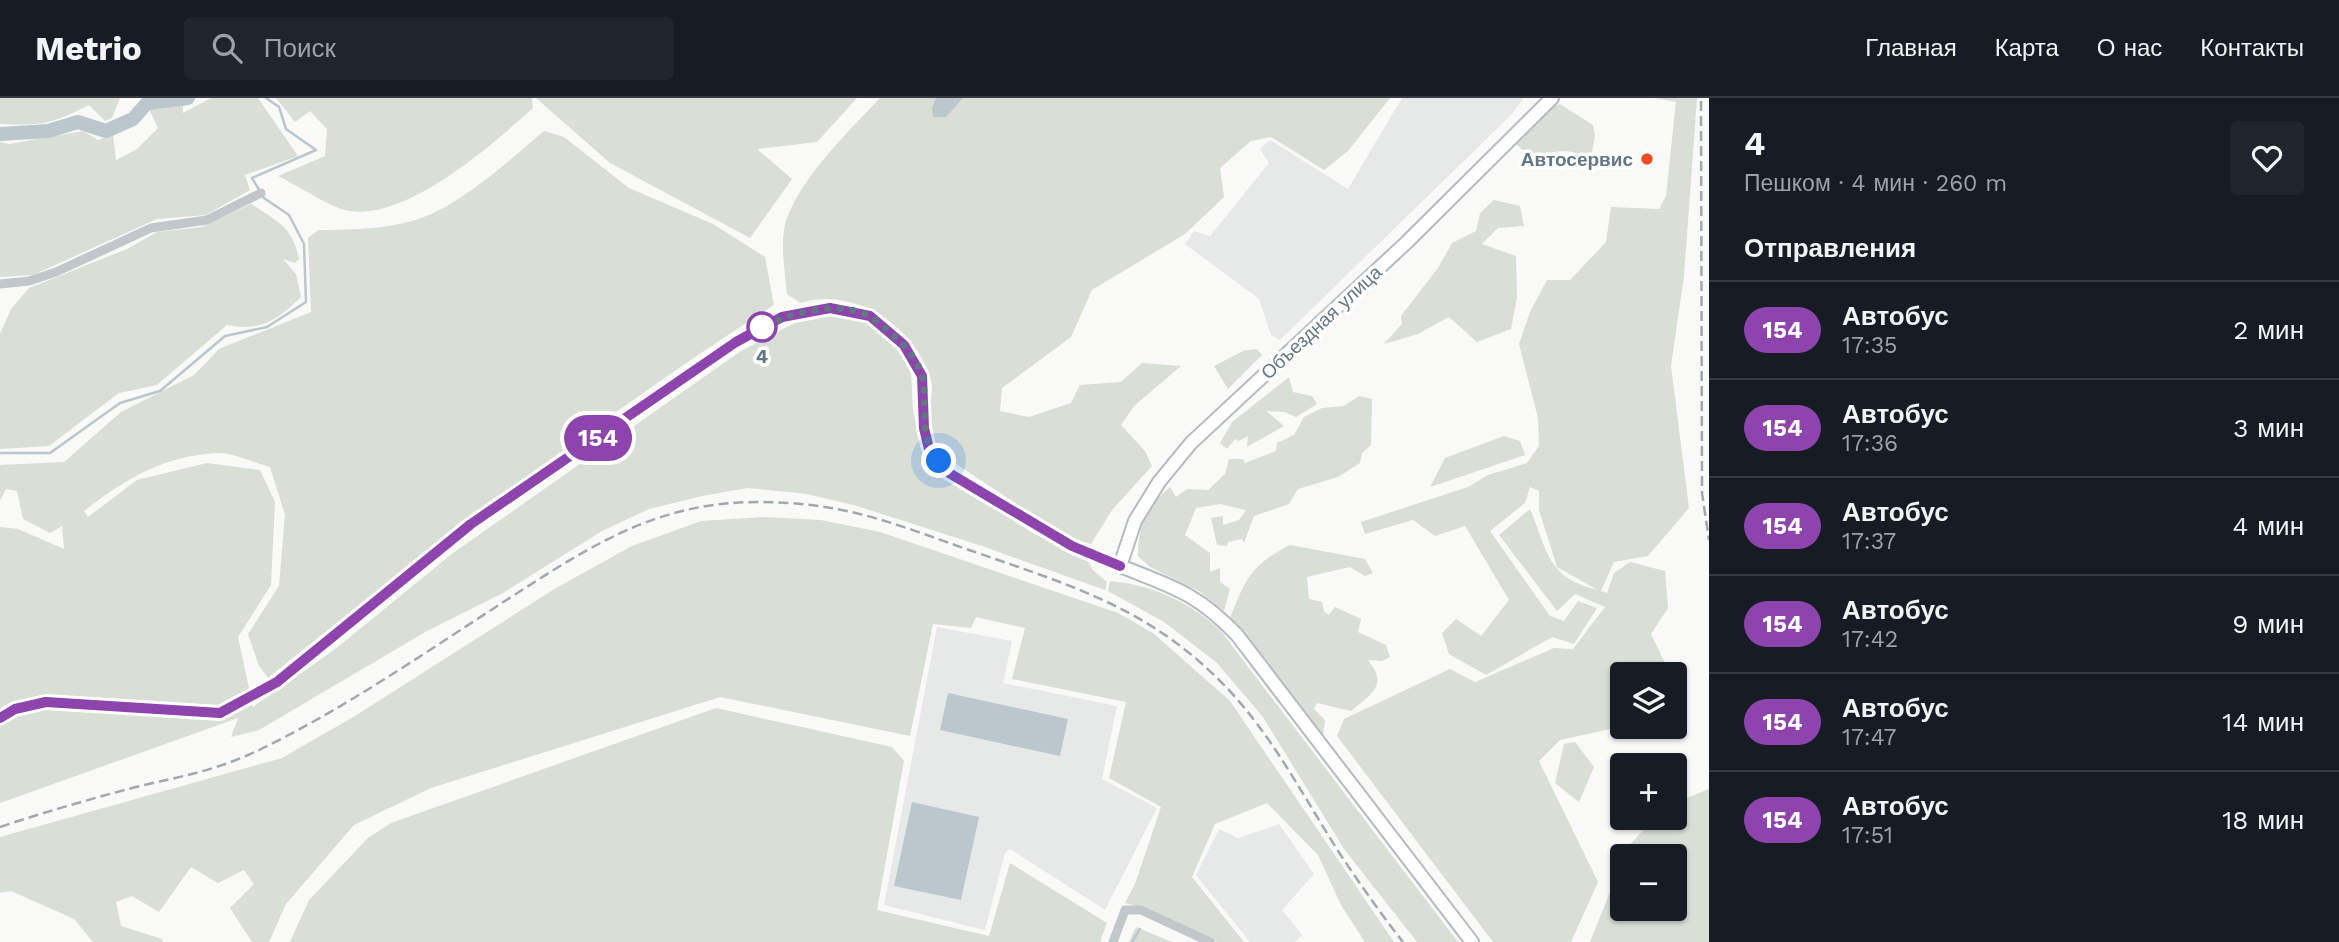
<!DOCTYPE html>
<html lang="ru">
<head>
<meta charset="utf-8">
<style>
	:root { --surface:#171b24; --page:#20242c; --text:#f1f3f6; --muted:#9ea1a6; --line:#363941 }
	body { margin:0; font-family:"Work Sans",sans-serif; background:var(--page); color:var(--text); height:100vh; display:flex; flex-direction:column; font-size:26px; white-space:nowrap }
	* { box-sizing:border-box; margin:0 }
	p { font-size:23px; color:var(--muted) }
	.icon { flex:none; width:38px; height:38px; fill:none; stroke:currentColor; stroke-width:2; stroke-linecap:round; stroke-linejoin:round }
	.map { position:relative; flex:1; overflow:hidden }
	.sheet { display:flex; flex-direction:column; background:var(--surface); width:630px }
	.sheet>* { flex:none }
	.badge { padding:0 14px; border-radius:23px; font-size:24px; line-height:46px }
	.fabs { position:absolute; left:1610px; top:564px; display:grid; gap:14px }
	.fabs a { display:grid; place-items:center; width:77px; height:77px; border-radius:7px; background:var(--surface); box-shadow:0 2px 5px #0004; font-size:35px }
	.you { position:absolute; width:35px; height:35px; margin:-18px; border:5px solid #fff; border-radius:50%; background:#1a73e8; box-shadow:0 0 0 10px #1a73e833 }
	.map>.badge { position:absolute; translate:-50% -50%; box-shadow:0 0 0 4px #fff }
	h2 { padding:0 35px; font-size:26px; line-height:63px }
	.round { display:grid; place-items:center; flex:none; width:74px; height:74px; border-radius:7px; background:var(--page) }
	.head { display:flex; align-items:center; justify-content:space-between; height:119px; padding:0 35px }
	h1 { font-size:33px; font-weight:700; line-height:52px }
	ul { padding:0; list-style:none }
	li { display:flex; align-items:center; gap:21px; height:98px; padding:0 35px; border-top:2px solid var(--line) }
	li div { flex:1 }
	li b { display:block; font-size:26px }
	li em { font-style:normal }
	li .badge { min-width:77px; font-weight:700; text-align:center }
	header { display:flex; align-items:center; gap:42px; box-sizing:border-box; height:98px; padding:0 35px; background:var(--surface); border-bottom:2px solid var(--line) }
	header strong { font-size:33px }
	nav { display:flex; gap:38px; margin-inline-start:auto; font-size:24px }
	.search { width:490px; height:63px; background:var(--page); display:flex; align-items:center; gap:18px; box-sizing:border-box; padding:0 24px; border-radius:7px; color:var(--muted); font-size:26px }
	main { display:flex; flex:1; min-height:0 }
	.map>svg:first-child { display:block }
	.built { fill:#e7e8e8 }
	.green { fill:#d9ded6 }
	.water { fill:#bbc7cc }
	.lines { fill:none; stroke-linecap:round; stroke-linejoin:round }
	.stream { stroke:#bbc7cc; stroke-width:2.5 }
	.river { stroke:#bbc7cc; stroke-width:14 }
	.secondary-casing { stroke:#b4bbc0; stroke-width:16 }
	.minor { stroke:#c2c7cb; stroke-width:9 }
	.tertiary { stroke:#c2c7cb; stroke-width:10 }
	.secondary { stroke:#fff; stroke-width:12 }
	.rail { stroke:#a1a9af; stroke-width:2.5; stroke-dasharray:10 5; stroke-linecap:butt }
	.line-casing { stroke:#fff; stroke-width:16 }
	.line { stroke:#8e44ad; stroke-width:10 }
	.walk { stroke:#637683; stroke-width:7; stroke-dasharray:0 12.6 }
	.poi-dot { fill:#ec4d24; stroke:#fff; stroke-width:2.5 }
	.stop-dot { fill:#fff; stroke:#8e44ad; stroke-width:3.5 }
	.labels { text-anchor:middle; stroke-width:7; stroke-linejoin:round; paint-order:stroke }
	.poi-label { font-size:19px; font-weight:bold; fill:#637683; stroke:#fff; text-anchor:end }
	.street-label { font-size:19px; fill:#637683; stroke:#fff }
	.stop-label { font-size:19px; font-weight:bold; fill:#637683; stroke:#fff }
</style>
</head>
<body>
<header>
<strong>Metrio</strong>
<div class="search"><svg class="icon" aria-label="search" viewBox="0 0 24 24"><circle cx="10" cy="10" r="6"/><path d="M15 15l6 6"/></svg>Поиск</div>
<nav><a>Главная</a><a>Карта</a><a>О нас</a><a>Контакты</a></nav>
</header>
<main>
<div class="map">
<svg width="1709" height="844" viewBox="0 0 1709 844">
	<rect width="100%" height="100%" fill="#f9f9f7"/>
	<!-- built -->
	<g class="built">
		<path d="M1402,0H1524L1511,17L1280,242L1271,237L1259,201L1185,146L1194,133L1210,138L1269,65L1260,51L1270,42L1348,91Z"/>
		<path d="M937,529L1012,543L1003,585L1117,608L1102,681L1157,710L1105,812L1010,751L1005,755L985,832L884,807Z"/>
		<path d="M1279,726L1314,776L1282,812L1302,837L1295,844H1250L1196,777L1219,731L1238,740Z"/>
	</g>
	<!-- green -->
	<g class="green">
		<path d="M0,0H120L112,20L105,23L89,7C52,26 41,28 0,26Z"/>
		<path d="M211,0H258L298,58L245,77L250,92L206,117L157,121L33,177L0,179V44L9,46L83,33L98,42L113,36L116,62L137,51L158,30L149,11L183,7V15Z"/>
		<path d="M276,0H532L533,10C492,47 403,126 345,112C326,107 297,87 278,78L325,58L327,31L310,13L295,24Z"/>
		<path d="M536,0H857L817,44L757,51L792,81L750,140L610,65Z"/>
		<path d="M880,0H1390L1348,53L1324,72L1271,39L1251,43L1220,70L1224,99L1185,136L1092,192L1071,239L1002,290L1000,313L1029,319L1071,305L1080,287L1121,284L1142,265L1181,268L1134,308L1121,327L1145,353L1152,368L1112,412L1091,446L1067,439L935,352C933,342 930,331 929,320C929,308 934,293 931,282C915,228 854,188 800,205L787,196C785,173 779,142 787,120C803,77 849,33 880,0Z"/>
		<path d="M1653,0H1697L1684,178L1671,268L1689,410L1648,458L1614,464L1601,493L1607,495L1614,475L1630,464L1665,473L1668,510L1651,536L1665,565L1664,576H1622L1624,628L1560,642L1539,663L1598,784L1571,844H1493L1337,638L1344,621L1450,571L1475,584L1554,550L1573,551L1605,509L1575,496L1557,513L1499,437L1530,411C1548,454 1547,480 1598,492L1557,469L1539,412V393L1530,389L1525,405L1490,433L1550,518L1564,523L1578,503L1597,510L1574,546L1552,539L1486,577L1449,556L1442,535L1456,521L1481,538L1509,502L1465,428L1435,438L1413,422L1365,436L1361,424L1468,389L1488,377L1527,365L1539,348L1538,320L1519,246L1530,214L1547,182H1570L1606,144L1611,109L1659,111L1666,98L1676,4Z"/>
		<path d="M1560,6L1593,27L1595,37L1591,61C1570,51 1555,49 1536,64L1515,45L1550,9Z"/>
		<path d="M544,33L564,39L629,90L713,126L765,159L774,207C598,320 431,449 268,580L259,568L248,536L279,488L285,417L270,369C254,365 233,354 217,355C163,358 125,381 84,413L88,419L137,382L207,365L260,372L275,404L271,487L238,539L253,609L334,552L453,455L741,253L795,225L827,219L847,217L869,226L897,248L911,273L913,313L924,357L963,390L1031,434L1087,462L1093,472L1107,484L1105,492L982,448L857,408L807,396L748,390L702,398L649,411L602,433L503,495L427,533L259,632L231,639L238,620L0,705V429L18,431L64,451L62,428L50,435L23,421L17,393L6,391L0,403V367L64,364L121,314L194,277L219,251L311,214L308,140L318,132C355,132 402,131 435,114C473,96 512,60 544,33Z"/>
		<path d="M1494,102L1520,108L1524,128L1498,130L1482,146L1516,158L1517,199L1511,231L1477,244L1449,219L1418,236L1384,246L1402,226L1401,218L1438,170L1452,145L1476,133L1480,115Z"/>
		<path d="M251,106C276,122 293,129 299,161L295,165L283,161L296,176L301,199C278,221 262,234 227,227L157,287L119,295L49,348L0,351V236L11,211L29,190L127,151L157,134L202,129Z"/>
		<path d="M1257,251L1262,257L1228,291L1214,268L1243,253Z"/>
		<path d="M1289,279L1293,294L1312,298L1317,306L1296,319L1285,314L1266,313L1284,328L1247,349L1248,338L1239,343L1235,341L1227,351L1220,345L1232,324Z"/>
		<path d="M1359,298L1372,301L1371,347L1362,355L1360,365L1338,379L1298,391L1289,406L1254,418L1244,445L1242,441L1228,444L1227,448L1217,447L1211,420L1223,418V427L1239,422L1246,412L1220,406L1196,410L1185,437L1210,455V474L1220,470V484L1230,491L1224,513L1199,493L1150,469L1138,458C1138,427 1146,409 1170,389L1176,399L1187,391L1208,392L1225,376L1229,361H1243L1245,365L1276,353L1277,345L1294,337L1304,319L1322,310L1344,308Z"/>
		<path d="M1504,338L1520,343L1525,357L1430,389L1445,360Z"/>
		<path d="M765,419L821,422L880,434L1118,515L1153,535L1230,603L1394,844H1365L1341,807L1318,757L1267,705L1215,726L1192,779L1244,844H1217L1150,812L1125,805L1135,786L1161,709L1109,680L1126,604L1012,581L1025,530L976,519L971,530L933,526L910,638L720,599L431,690L354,727L286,806L269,844H252L230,810L254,786L244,772L218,785L191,769L159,814L132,798L116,804L121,828L162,841L163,844H93L74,821L11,793L0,795V739L282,660L355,618L556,490L632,448L701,423Z"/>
		<path d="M1290,447L1365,461L1373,475L1365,478L1350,469L1307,479L1309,501L1322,504L1324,514L1329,517L1335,509L1361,521L1358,534L1386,547L1390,559L1382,563L1368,562C1388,587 1373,595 1351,613L1317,605L1314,611L1325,622L1323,637L1230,520C1246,480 1251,467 1290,447Z"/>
		<path d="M1110,483C1152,487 1188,503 1220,532L1458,844H1417L1344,751L1263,619L1216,564L1164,524L1108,493Z"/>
		<path d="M716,610L892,649L904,663L877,812L989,838L1010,765L1107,825L1100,844H290L309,802L368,740L391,725Z"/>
		<path d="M1575,644L1594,669L1579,704L1555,685L1564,646Z"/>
		<path d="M1709,691V844H1590L1622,764V810H1675V758H1624L1627,750L1655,719H1675V705Z"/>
		<path d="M1136,829L1172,844H1129Z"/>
	</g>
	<!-- water -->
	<g class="water">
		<path d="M936,0H963L946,19H933L932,10Z"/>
		<path d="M948,595L1068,621L1060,658L940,632Z"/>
		<path d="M912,704L979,719L961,802L894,788Z"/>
	</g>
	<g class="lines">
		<!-- stream -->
		<g class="stream">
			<path d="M0,355H50L120,305L160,293L225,238L267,229L306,204L304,146L289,117L264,100L252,80L316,52L286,31L279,9L266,0"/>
			<path d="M1132,844L1140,831"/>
		</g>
		<!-- river -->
		<path class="river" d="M0,36L48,33L78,24L106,33L133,21L147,5L188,0"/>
		<defs>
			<path id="secondary" d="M1472,844L1237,537C1197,495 1173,489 1120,468L1135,423L1159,384L1191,345L1407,144L1552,0"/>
		</defs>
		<!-- secondary casing -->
		<use href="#secondary" class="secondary-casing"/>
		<!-- minor -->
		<g class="minor">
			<path d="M0,186L29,183L56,174L151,130L207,122L261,95"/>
			<path d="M1113,844L1125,812H1141L1210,844"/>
		</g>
		<!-- tertiary -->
		<path class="tertiary" d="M0,619L15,611L46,604L220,615L277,584L471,426L736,244L782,219L830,210L870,218L904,247L922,278L924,330L929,351L949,375L1072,448L1120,468"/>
		<!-- secondary -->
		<use href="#secondary" class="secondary"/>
		<!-- rail -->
		<g class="rail">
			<path d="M1701,3L1702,395L1709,442"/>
			<path d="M0,729C45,714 90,701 136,689C182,678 220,672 263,650C347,609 426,554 505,503C561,467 617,429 682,413C730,401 783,402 831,410C880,418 928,438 975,454C1067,486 1145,509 1216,579C1269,630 1301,695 1340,756C1360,786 1381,816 1403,844"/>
		</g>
	</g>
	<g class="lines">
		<defs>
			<path id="line" d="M0,620L15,611L46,604L220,615L277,584L471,426L736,244L782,219L830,210L870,218L904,247L922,278L924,330L929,351L949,375L1072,448L1120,468"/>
		</defs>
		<!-- line casing -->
		<use href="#line" class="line-casing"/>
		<!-- line -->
		<use href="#line" class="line"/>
		<!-- walk -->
		<path class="walk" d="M762,229L759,231C788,215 841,200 872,220C881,225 889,234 897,241C907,249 921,268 923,281C927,310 918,338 939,363"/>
	</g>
	<!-- markers -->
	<circle class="poi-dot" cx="1647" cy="61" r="7"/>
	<circle class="stop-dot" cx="762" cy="229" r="14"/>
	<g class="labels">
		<!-- poi labels -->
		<g class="poi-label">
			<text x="1633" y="68">Автосервис</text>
		</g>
		<!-- street labels -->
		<g class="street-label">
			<text transform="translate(1321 224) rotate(-43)" y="7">Объездная улица</text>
		</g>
		<!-- stop labels -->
		<g class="stop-label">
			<text x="762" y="265">4</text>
		</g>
	</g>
</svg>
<div class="fabs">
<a><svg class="icon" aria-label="layers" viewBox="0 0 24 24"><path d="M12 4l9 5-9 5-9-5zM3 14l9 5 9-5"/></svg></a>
<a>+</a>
<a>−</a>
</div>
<div class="you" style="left:939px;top:363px"></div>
<b class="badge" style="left:598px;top:340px;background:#8e44ad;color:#fff">154</b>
</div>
<section class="sheet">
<div class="head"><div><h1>4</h1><p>Пешком · 4 мин · 260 m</p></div><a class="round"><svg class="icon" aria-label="heart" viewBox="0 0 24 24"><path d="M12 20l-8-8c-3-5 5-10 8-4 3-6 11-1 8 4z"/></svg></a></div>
<h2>Отправления</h2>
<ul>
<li><span class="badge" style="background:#8e44ad;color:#fff">154</span><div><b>Автобус</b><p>17:35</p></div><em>2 мин</em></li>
<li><span class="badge" style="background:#8e44ad;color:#fff">154</span><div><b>Автобус</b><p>17:36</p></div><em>3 мин</em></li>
<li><span class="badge" style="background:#8e44ad;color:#fff">154</span><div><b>Автобус</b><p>17:37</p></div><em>4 мин</em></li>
<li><span class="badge" style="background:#8e44ad;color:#fff">154</span><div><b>Автобус</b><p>17:42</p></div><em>9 мин</em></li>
<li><span class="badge" style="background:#8e44ad;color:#fff">154</span><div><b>Автобус</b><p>17:47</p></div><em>14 мин</em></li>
<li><span class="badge" style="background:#8e44ad;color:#fff">154</span><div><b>Автобус</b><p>17:51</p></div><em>18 мин</em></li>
</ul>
</section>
</main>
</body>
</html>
